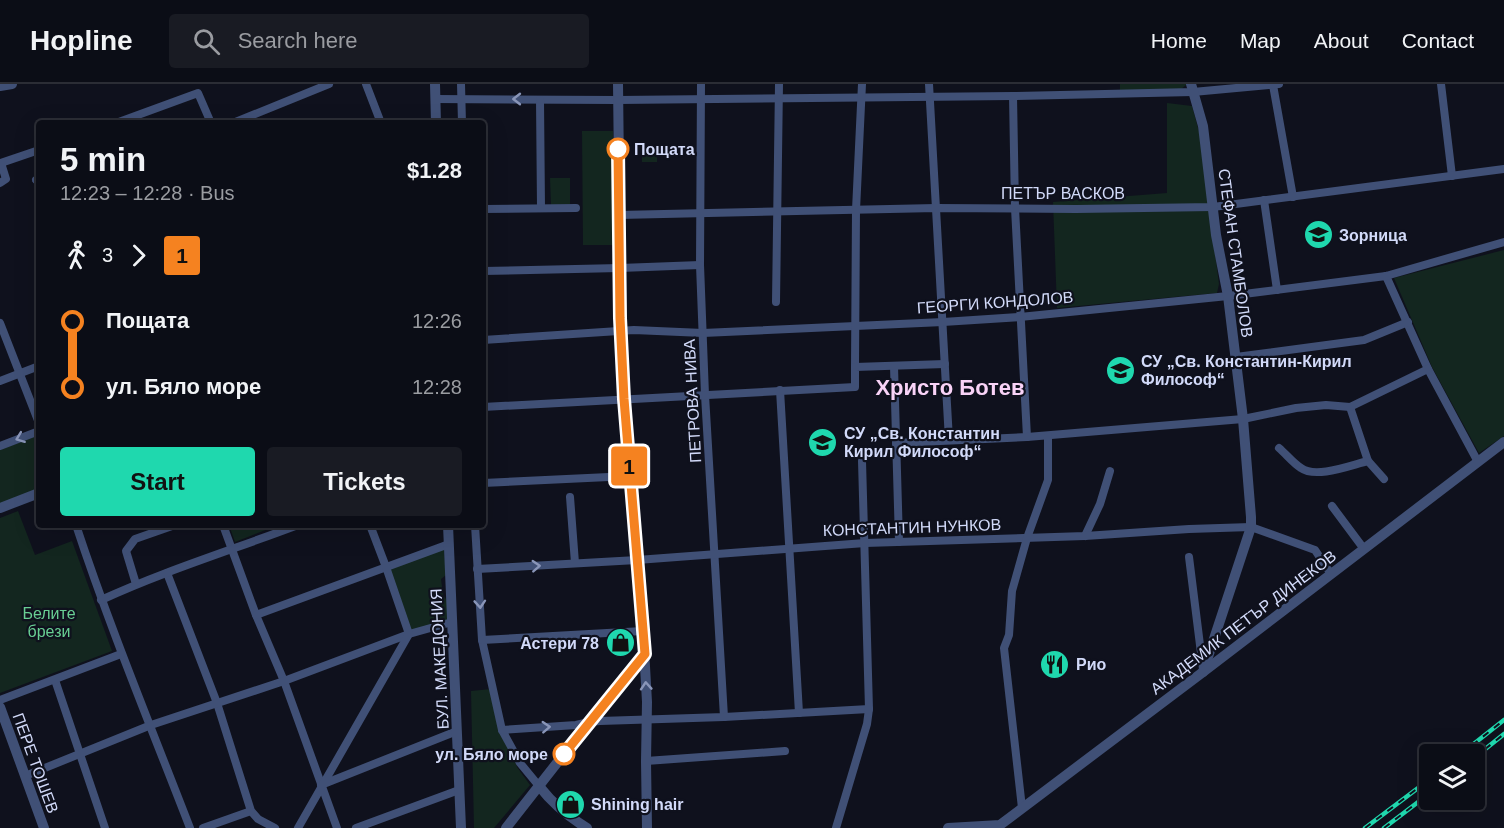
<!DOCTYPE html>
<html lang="en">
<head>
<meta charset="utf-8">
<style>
	:root { --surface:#0b0d16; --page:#191b23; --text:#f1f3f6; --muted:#9a9ca1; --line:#2b2d35; --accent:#1fd8ae }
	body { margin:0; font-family:Helvetica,sans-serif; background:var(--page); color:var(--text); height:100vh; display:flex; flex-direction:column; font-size:22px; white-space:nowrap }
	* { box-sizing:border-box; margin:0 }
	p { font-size:20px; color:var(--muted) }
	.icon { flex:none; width:33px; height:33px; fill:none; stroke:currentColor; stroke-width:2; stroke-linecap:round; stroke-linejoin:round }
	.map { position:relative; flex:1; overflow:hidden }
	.details { position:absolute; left:36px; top:36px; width:450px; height:408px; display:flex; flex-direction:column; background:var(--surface); border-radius:6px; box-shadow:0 6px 24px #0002,0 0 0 2px var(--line) }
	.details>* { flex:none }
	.badge { padding:0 12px; border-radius:4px; font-size:21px; line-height:39px }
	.controls { position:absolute; left:1419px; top:660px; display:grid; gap:12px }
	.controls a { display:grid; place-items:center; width:66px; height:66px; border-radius:6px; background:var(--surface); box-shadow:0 6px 24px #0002,0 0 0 2px var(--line); font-size:30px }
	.map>.badge { position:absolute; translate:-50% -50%; box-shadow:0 0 0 3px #fff }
	.legs { display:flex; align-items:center; gap:9px; height:66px; padding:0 24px; font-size:20px }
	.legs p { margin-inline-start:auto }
	.summary { display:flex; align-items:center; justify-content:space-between; height:102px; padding:0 24px }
	h1 { font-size:33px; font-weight:700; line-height:45px }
	.action { display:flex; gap:12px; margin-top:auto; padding:12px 24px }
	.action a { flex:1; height:69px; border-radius:6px; background:var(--accent); color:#111; font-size:24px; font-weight:700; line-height:69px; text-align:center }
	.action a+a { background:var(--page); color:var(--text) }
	ul { padding:0 24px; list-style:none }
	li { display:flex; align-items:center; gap:21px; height:66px; font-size:22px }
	li i { display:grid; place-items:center; width:9px; height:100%; margin:0 8px; background:currentColor }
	li i::after { content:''; width:15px; height:15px; margin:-8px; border:4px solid; border-radius:50%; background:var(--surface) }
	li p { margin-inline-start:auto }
	li:first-child i { background:linear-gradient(#0000 50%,currentColor 0) }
	li:last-child i { background:linear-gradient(currentColor 50%,#0000 0) }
	header { display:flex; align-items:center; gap:36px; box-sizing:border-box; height:84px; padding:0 30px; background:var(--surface); border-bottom:2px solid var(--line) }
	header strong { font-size:28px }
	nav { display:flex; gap:33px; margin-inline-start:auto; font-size:21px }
	.search { width:420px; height:54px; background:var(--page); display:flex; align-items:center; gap:15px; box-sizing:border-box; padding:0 21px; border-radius:6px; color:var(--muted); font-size:22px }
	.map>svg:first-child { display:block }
	.green { fill:#13261f }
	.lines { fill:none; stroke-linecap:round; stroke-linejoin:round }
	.minor { stroke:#405076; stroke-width:8 }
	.tertiary { stroke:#405076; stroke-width:10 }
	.rail-casing { stroke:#1fd8ae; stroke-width:4.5 }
	.rail { stroke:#0f111d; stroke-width:2; stroke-dasharray:7; stroke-linecap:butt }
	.oneway { stroke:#8995b8 }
	.line-1-casing { stroke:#fff; stroke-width:14 }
	.line-1 { stroke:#f58220; stroke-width:9 }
	.stop-1-dot { fill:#fff; stroke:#f58220; stroke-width:3 }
	.labels { text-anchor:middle; stroke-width:4.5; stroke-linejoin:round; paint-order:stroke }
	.stop-label { font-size:16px; font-weight:bold; fill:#d2daf9; stroke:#0f111d; text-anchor:start }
	.street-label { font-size:16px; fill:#d2daf9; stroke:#0f111d }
	.poi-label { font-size:16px; font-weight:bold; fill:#d2daf9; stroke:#0f111d; text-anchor:start }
	.park-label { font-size:16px; fill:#68ce93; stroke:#0f111d }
	.district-label { font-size:22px; font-weight:bold; fill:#f9d3f7; stroke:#0f111d }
</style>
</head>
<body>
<header>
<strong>Hopline</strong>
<div class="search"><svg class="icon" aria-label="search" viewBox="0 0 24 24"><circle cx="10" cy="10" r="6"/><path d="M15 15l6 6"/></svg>Search here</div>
<nav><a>Home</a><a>Map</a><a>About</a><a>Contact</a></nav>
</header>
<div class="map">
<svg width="1504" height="744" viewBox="0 0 1504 744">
	<rect width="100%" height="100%" fill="#0f111d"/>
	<!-- green -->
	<g class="green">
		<path d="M1120,0H1186V1L1180,6L1120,7Z"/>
		<path d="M1167,19L1192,22L1200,51L1219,200L1217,209L1057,224L1053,118L1167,109Z"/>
		<path d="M582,47H613L615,161H583Z"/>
		<path d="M657,64V78H642V65Z"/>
		<path d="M550,94H570V120L551,121Z"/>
		<path d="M1504,166V352L1479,369L1432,283L1394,194Z"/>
		<path d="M39,351V405L0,420V366Z"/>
		<path d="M18,427L35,471L72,457L112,567L0,609V434Z"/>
		<path d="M229,441H278L235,458Z"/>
		<path d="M444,465L446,491L441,495L443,511L448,518L449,535L410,547L389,485Z"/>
		<path d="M491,605L495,626L517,683L530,701L494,744H474L471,607Z"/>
	</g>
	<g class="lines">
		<!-- minor -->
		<g class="minor">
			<path d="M366,0L381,39"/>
			<path d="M461,0L462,39"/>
			<path d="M701,0L700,181L705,311L724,633"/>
			<path d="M929,0L949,356"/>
			<path d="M1441,0L1452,92"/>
			<path d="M1273,1L1293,113"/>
			<path d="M1013,12L1015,124L1027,353"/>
			<path d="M436,15L618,16L1013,12L1193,8L1279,0"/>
			<path d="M540,16L541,124"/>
			<path d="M116,39L198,9L211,39"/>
			<path d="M233,39L329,0"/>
			<path d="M36,96L39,95"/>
			<path d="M0,99L6,95L1,79L39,66"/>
			<path d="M1264,116L1277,206"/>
			<path d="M483,125L576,124"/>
			<path d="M619,131L936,124L1076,125L1213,123L1504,85"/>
			<path d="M483,187L620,184L700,181"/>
			<path d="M1386,192L1428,285L1478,378"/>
			<path d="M776,218L779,0"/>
			<path d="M0,239L39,339"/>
			<path d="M483,256L634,246L703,249L943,238L1020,233L1228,212L1386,192L1504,158"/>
			<path d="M1236,273L1364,256L1408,238"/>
			<path d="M894,282L899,458"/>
			<path d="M855,283L856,126L862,0"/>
			<path d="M0,297L39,282"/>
			<path d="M780,306L799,629"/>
			<path d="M483,323L855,303V283L945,280"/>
			<path d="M1350,323L1368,377L1384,395"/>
			<path d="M896,359L1027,353L1243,335L1296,324L1326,321L1350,323L1428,285"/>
			<path d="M0,362L39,347"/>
			<path d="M1279,364C1286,370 1293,379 1301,384C1316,395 1351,381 1368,377"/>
			<path d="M483,399L630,392"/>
			<path d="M570,413L575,479"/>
			<path d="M1332,422L1364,465"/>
			<path d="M76,441C110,544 151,643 190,744"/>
			<path d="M223,441L256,531L284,597L337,744"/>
			<path d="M475,441L482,556L502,646L520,679L539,702"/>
			<path d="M1085,452L1100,420L1110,387"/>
			<path d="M1189,473L1203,585"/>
			<path d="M477,485L637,476L865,459L1085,452L1189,445L1251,443L1315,466L1331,490"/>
			<path d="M167,489L217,619L251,727L258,735L275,744"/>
			<path d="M136,500L126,467L135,455L175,441"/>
			<path d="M101,516C164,487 232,466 298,441"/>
			<path d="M256,531L449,460"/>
			<path d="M482,556L643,547"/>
			<path d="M55,596L105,744"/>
			<path d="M0,616L121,570"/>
			<path d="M502,646L576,641L589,638L600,637L724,633L869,625"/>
			<path d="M646,677L785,667"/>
			<path d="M25,692L151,641L284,597L409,550L452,538"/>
			<path d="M321,701L457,647"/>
			<path d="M1022,724L1004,564L1009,551L1012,507L1016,493L1027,454L1048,396V352"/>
			<path d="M203,744L251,727"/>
			<path d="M298,744L409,550L386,483L370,441"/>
			<path d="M356,744L459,706"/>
			<path d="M836,744L867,640L869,625L862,377"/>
		</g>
		<!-- tertiary -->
		<g class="tertiary">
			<path d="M435,0L436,39"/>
			<path d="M618,0L621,255L630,392L643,547L647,618L646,677L647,744"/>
			<path d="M1191,0L1203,42L1216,151L1228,212L1243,335L1251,433V443L1203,588"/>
			<path d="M0,2L12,0"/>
			<path d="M0,424L39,409"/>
			<path d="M448,441L461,744"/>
			<path d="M0,623L44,744"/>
			<path d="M539,702C553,720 567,732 587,744"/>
			<path d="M506,744L589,638L645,570"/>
			<path d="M948,744L1000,741L1203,588L1504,358"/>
		</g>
		<defs>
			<g id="rail">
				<path d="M1461,670L1504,636"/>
				<path d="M1474,674L1504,650"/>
				<path d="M1365,744L1430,695"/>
				<path d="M1384,744L1430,709"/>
			</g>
		</defs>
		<!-- rail casing -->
		<use href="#rail" class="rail-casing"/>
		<!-- rail -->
		<use href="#rail" class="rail"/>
	</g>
	<!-- one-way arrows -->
	<defs><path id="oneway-chevron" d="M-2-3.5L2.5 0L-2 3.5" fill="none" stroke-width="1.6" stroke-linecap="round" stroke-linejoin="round" transform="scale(1.5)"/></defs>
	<g class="oneway">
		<use href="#oneway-chevron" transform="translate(517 15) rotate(-180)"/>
		<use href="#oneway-chevron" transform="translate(20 354) rotate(159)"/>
		<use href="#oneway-chevron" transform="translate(536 482) rotate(-3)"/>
		<use href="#oneway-chevron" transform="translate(480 520) rotate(86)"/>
		<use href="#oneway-chevron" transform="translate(646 602) rotate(-94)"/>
		<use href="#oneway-chevron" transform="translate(546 643) rotate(-3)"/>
	</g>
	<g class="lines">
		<defs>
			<path id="line-1" d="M564,670L645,570L624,315L620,234L618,65"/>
		</defs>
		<!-- line-1 casing -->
		<use href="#line-1" class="line-1-casing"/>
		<!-- line-1 -->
		<use href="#line-1" class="line-1"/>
	</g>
	<!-- icons -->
	<defs>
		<symbol id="school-disc" viewBox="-11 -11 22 22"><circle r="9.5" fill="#1fd8ae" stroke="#0f111d"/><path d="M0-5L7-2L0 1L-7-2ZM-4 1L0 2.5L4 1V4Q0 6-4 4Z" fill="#111"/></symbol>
		<symbol id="shop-disc" viewBox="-11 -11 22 22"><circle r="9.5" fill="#1fd8ae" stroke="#0f111d"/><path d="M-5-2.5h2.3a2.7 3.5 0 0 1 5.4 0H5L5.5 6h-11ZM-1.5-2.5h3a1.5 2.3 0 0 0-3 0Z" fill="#111"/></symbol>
		<symbol id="restaurant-disc" viewBox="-11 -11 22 22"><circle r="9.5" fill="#1fd8ae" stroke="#0f111d"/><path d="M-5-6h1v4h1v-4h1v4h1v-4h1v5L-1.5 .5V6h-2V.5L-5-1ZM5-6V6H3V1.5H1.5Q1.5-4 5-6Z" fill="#111"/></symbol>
	</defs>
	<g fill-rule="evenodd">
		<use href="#school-disc" x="1302" y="134" width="33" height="33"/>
		<use href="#school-disc" x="1104" y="270" width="33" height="33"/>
		<use href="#school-disc" x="806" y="342" width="33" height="33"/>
		<use href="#shop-disc" x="604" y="542" width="33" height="33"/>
		<use href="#restaurant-disc" x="1038" y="564" width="33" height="33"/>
		<use href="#shop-disc" x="554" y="704" width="33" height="33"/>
	</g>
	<!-- markers -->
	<g class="stop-1-dot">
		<circle cx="618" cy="65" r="10"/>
		<circle cx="564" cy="670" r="10"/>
	</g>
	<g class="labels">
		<!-- stop labels -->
		<g class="stop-label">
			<text x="634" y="71">Пощата</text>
			<text x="548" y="676" text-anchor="end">ул. Бяло море</text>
		</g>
		<!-- street labels -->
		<g class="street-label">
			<text x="1063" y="115">ПЕТЪР ВАСКОВ</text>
			<text transform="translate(1236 169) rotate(82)" y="6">СТЕФАН СТАМБОЛОВ</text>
			<text transform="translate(995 218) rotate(-4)" y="6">ГЕОРГИ КОНДОЛОВ</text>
			<text transform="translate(692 317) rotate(-93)" y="6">ПЕТРОВА НИВА</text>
			<text transform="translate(912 443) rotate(-2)" y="6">КОНСТАНТИН НУНКОВ</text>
			<text transform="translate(1243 538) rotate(-37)" y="6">АКАДЕМИК ПЕТЪР ДИНЕКОВ</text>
			<text transform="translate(439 575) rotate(-93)" y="6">БУЛ. МАКЕДОНИЯ</text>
			<text transform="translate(36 679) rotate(70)" y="6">ПЕРЕ ТОШЕВ</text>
		</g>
		<!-- poi labels -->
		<g class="poi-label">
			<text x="1339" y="157">Зорница</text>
			<text x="1141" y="283">СУ „Св. Константин-Кирил<tspan x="1141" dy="18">Философ“</tspan></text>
			<text x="844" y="355">СУ „Св. Константин<tspan x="844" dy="18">Кирил Философ“</tspan></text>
			<text x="599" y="565" text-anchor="end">Астери 78</text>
			<text x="1076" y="586">Рио</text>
			<text x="591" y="726">Shining hair</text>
		</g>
		<!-- park labels -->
		<g class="park-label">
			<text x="49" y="535">Белите<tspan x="49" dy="18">брези</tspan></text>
		</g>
		<!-- district labels -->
		<g class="district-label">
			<text x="950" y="311">Христо Ботев</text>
		</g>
	</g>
</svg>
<div class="controls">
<a><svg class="icon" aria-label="layers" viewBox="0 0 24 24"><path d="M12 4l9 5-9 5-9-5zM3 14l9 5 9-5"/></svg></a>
</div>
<b class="badge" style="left:629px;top:382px;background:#f58220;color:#111">1</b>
<section class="details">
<div class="summary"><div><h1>5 min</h1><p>12:23 – 12:28 · Bus</p></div><b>$1.28</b></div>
<div class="legs"><svg class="icon" aria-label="walk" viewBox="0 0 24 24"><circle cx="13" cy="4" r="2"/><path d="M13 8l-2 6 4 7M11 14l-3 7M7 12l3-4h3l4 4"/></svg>3<svg class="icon" aria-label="forward" viewBox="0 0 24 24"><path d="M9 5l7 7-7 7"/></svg><b class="badge" style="background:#f58220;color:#111">1</b></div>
<ul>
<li><i style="color:#f58220"></i><b>Пощата</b><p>12:26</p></li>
<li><i style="color:#f58220"></i><b>ул. Бяло море</b><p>12:28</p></li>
</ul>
<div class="action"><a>Start</a><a>Tickets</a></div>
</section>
</div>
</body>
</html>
